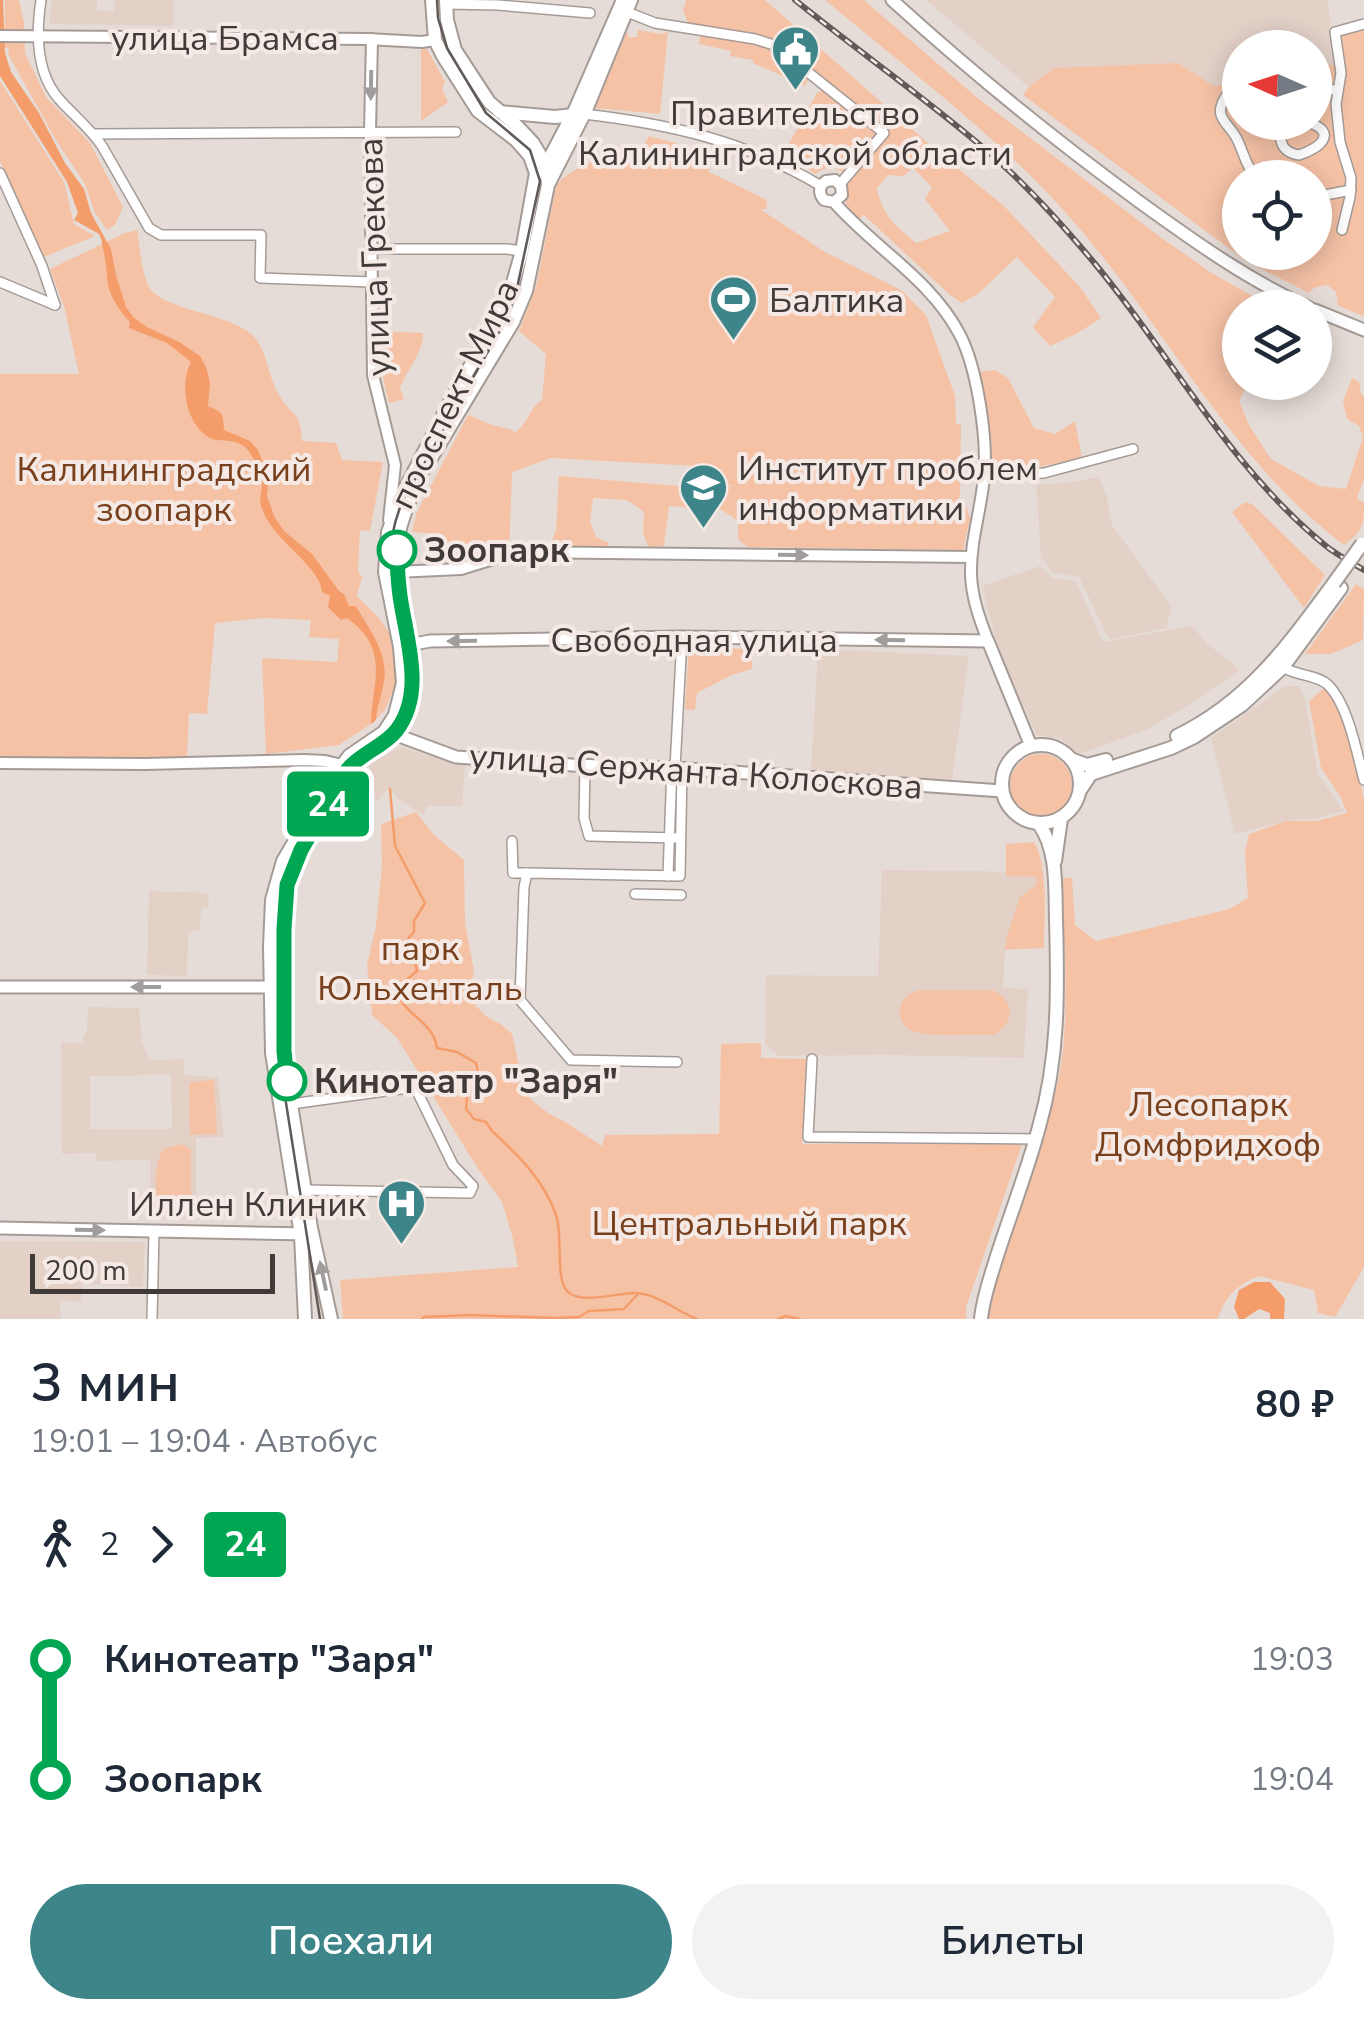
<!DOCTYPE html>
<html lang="ru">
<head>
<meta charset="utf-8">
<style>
	:root { --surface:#fff; --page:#f2f2f3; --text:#1f2937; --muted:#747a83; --accent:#3d8589 }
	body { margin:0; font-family:"Nunito Sans",sans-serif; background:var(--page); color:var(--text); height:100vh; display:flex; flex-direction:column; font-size:38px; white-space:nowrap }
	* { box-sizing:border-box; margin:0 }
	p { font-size:32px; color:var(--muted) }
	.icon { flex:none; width:55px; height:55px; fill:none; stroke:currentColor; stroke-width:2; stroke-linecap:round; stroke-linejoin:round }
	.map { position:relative; height:1319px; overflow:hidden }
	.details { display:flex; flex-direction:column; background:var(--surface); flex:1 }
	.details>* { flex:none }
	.badge { padding:0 20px; border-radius:8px; font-size:35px; line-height:65px }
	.needle { width:65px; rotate:273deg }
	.buttons { position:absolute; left:1222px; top:30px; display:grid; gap:20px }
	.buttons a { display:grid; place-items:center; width:110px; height:110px; border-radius:50%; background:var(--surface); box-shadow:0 5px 25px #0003; font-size:50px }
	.scale { position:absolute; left:30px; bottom:25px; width:245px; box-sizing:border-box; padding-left:10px; border:5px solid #403b39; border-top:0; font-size:28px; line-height:35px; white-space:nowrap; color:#403b39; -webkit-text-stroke:8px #f4e9e4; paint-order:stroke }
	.map>.badge { position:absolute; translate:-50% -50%; box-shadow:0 0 0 5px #fff }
	.legs { display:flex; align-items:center; gap:15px; height:110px; padding:0 30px; font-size:32px }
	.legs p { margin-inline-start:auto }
	.summary { display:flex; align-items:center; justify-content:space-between; height:170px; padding:0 30px }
	h1 { font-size:55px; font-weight:600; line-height:75px }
	.cta { display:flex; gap:20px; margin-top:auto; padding:20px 30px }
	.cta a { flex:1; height:115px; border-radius:60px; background:var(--accent); color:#fff; font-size:40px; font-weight:600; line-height:115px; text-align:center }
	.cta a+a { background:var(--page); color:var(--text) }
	ul { padding:0 30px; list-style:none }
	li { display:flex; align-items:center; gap:35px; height:120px; font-size:38px }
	li i { display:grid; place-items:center; width:15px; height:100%; margin:0 12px; background:currentColor }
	li i::after { content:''; width:25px; height:25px; margin:-12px; border:8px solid; border-radius:50%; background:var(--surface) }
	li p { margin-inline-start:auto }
	li:first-child i { background:linear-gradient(#0000 50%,currentColor 0) }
	li:last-child i { background:linear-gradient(currentColor 50%,#0000 0) }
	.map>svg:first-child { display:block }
	.built { fill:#e3d1c8; fill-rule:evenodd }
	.green { fill:#f5c2a6; fill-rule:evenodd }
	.water { fill:#f49d6b }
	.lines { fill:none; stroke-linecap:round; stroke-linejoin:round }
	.stream { stroke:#f49d6b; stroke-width:2.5 }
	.minor-casing { stroke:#a59b96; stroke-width:12 }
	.tertiary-casing { stroke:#a59b96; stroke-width:14 }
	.secondary-casing { stroke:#a59b96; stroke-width:15 }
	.primary-casing { stroke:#a59b96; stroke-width:16 }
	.minor { stroke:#fff; stroke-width:9 }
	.tertiary { stroke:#fff; stroke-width:10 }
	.secondary { stroke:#fff; stroke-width:11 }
	.primary { stroke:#fff; stroke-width:12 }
	.tram { stroke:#605a58; stroke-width:2.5 }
	.rail-casing { stroke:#605a58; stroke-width:6 }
	.rail { stroke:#f4e9e4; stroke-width:2.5; stroke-dasharray:8; stroke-linecap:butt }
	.primary-bridge-casing { stroke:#a59b96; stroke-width:16; stroke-linecap:butt }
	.primary-bridge { stroke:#fff; stroke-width:12 }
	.oneway { fill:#a09d9c }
	.line-1-casing { stroke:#fff; stroke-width:22 }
	.line-1 { stroke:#00a651; stroke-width:15 }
	.stop-1-dot { fill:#fff; stroke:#00a651; stroke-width:5 }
	.labels { text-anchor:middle; stroke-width:8; stroke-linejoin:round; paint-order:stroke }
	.street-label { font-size:35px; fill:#403b39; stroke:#f4e9e4 }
	.poi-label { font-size:35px; fill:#403b39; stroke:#f4e9e4; text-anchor:start }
	.park-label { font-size:35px; fill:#78401d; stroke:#f4e9e4 }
	.stop-label { font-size:35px; font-weight:bold; fill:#403b39; stroke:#f4e9e4; text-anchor:start }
</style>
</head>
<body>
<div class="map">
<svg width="1364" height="1319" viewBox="0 0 1364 1319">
	<rect width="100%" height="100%" fill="#e6dcd7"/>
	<!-- built -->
	<g class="built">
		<path d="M52,0H97V11H114L115,0H174L173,26L49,24Z"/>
		<path d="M926,0H1328L1334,65L1315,67V48H1240V76L1215,88L1054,68L1029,87Z"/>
		<path d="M1099,477L1107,498L1112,525L1171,606L1167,628L1111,639L1107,636L1079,577L1053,573L1041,557L1036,485L1072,482Z"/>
		<path d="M1040,566L1052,578L1076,581L1103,642L1192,626L1207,643L1240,670L1189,705L1146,730L1079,754L1060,738L1037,736L999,652L982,586Z"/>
		<path d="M818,649L969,656L952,780L811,770Z"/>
		<path d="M1285,686H1299L1305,699L1318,774L1344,811L1317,818L1286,821L1235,834L1211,738Z"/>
		<path d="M400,747L465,765L462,806H427L423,815L396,797L391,788L387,790L376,802L369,763Z"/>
		<path d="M882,870L1041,872L1044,948L1005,950L1003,988L1028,989L1024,1058L886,1055L778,1056L765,1044L766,975L878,976Z"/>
		<path d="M149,891L209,893L208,907L202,908L199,931L188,932L187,976L147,975Z"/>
		<path d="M88,1007L139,1008L142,1042L149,1060L185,1059L183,1075L218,1077L224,1137L196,1138V1219L151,1218L150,1160L97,1161L95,1153L62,1154L61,1043H83V1035L87,1031ZM171,1075L172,1129H90V1076Z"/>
		<path d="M0,1241L145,1242L143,1287L83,1284L81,1302L60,1300L61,1319H0Z"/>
	</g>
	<!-- green -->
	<g class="green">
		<path d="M5,0H19L24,23L25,53L46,97L90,143L123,207L115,225L107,230L94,211L85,184L56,140L9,56L8,48L0,47V28L5,27Z"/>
		<path d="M686,0H765L945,158L1004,206L1080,287L1101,318L1076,334L1050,346L1033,327L1055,297L1017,257L979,293L962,303L950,295L864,215L857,220L846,206L848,180L886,135L887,129L778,41L690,27L683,11ZM913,168L932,187L925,199L950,231L916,243C895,226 882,215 877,188L888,175L903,176Z"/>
		<path d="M825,0H864L975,96L1159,236L1210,272L1272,307L1240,308V382L1248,383L1239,401L1249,425L1271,459L1319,486L1346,489L1363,437L1359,426L1347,419L1343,401L1352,378L1359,382L1361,394L1364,396V479L1357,498L1364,503C1364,526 1362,531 1344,545C1233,462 1169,333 1080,229C1006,142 912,73 825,0Z"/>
		<path d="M1364,26V316L1338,306L1336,292L1327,285L1314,288L1309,293L1246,261L1023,95L1029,87L1054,68L1178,63L1215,87L1240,76V122H1315V67L1342,64L1339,35ZM1240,178H1315V252H1240Z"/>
		<path d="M627,30L628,37H637L638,30L661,34L668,32L660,114L595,108Z"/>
		<path d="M700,36L763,45L810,76L805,86L753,63V60L730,56L731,51L699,44Z"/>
		<path d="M421,49H427L445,82L442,89L448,102L421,121Z"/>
		<path d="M0,81L64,182L74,224L95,236L44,257L0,161Z"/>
		<path d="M826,89L877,132L844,174C835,165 825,167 815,174L785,151L817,93Z"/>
		<path d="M649,136L708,152L709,172L767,200L766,209H760L825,252L901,290L926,315L955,396L956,424L961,425L960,493L956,509L966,506L970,518L963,550L747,547L738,539V521L722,510L669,506L664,546L648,547L643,532L644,512L627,500L593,498L590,521L596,537L609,543L605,549L550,546L556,530L559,476L679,486L699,475L734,487L696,466L551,458L512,472L509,554L427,572L428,533L412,532L416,514L467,417L469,415L492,425L513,430L514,433C528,425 529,408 542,400L546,354L519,331L536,287L556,186C564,173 596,158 613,156C620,155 629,158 637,158Z"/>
		<path d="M137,230C140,245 142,279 151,290C168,310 227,314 250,333C268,348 267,376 279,395C293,419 300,408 302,441L336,443L342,460L383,462L370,531L360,530L358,571L362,577L357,596L378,617L391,635L395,668V685L385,710L371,724L339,745L266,754L262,658L337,662L339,639L309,637L311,620L263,618L215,623L207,714L189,713L187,757H0V374H79L64,306L50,269L125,233Z"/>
		<path d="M380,331L423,333C424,351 407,370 400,388L404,399L389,403L381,368Z"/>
		<path d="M995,370L1008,378L1034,428L1055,434L1075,421L1082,458L1033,468L988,472L992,444L980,372Z"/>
		<path d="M1245,502L1252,504L1325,575L1304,608L1232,512Z"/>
		<path d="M1356,584L1364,589L1363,640L1331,654H1305Z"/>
		<path d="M689,647L752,649V669L734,674L697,693L695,710L685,709Z"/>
		<path d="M1325,687L1347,726L1364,799V1267L1335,1317L1318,1313L1314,1290L1259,1276C1237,1285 1225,1296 1218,1319H988C1002,1236 1041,1159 1059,1077C1071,1019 1063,939 1062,878H1072L1075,925L1096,941L1230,909L1248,898L1245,853L1249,834L1286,821H1317L1347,813L1340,796L1321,768L1309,701Z"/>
		<circle cx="1041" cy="785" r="31"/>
		<path d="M416,812L434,835L464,860L465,923L474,971L470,988L475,1005L486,1016L502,1025L512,1034L522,1079L530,1099L548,1113L567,1123L602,1146L605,1135L719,1134L721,1044L761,1043V1058L806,1059L802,1144H1022L966,1307V1319H343L340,1280L518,1267L513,1239L502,1202L477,1167L397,1038L372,1015L367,965L376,926L382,865L381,824Z"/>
		<path d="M1034,842C1049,866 1044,920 1044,948L1005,949L1006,939L1020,897L1036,885L1037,877L1006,876V844Z"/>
		<path d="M920,990H992C1016,999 1015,1025 993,1035C969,1034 943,1037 919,1033C894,1029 892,995 920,990Z"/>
		<path d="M214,1080L217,1134L190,1135L189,1082Z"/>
		<path d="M181,1144L191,1149V1208C184,1218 172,1219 162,1213C153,1197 154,1166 163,1149Z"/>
	</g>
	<!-- water -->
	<g class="water">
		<path d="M0,0H3L5,53L11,72L39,113L65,163L84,189L91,213L111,249L116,275L126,307L134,318L147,327L181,343L200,356L206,367L210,383L208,406C223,413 223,412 224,430L250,441L258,450L269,478L267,496L275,518L285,532L312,554L339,591L344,594L349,606H356C368,628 389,653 384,681C382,694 377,706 376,720L371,724C372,680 391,650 347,618L341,620L328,607L330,596L322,592C321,566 270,539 261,506C259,498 262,491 262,483C261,474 253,455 246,448C234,437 219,443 210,438C186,425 179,384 191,362L167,343L129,328L130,322C119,310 107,293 107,276C106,258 107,251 99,234L74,220L78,213L67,182L0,76Z"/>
		<path d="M1254,1282H1270L1285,1299L1284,1319H1270V1313L1259,1309L1244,1319H1239L1234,1307L1239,1290Z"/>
	</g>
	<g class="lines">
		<!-- stream -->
		<g class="stream">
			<path d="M103,242L108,268"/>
			<path d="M390,789L395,846L425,903L414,921V932C406,940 405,944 407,956L415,962L417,971C412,976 402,982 400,988C394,1011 434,1019 437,1048L457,1052L476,1063L480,1083L467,1096L466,1109L474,1119L486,1122L492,1131C518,1155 544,1180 556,1215C563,1234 555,1278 567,1291C580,1305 616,1293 634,1293C657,1293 676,1311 697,1319"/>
			<path d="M422,1319L424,1317L470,1315L554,1318L579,1317L589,1311L624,1309L637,1295"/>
			<path d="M778,1319L786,1316L799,1319"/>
		</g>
		<defs>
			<g id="minor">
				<path d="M41,0C36,33 36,73 59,99C73,115 90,128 102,146L149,228L161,235H261L260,278L372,282"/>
				<path d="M446,4L498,5L590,13"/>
				<path d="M622,10L655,23L755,39L774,45L884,133L840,184"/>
				<path d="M1315,86L1338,91"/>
				<path d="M1240,90L1229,92C1209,118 1229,121 1238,141C1244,154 1246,166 1256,178"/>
				<path d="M584,114C670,124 746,141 821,186"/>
				<path d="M1289,122L1282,131C1278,144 1285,153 1299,155C1319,149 1340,132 1307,122"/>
				<path d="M94,134L456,132"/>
				<path d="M0,173L42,266L55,305"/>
				<path d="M1315,197L1351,190"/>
				<path d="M1342,230L1350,197L1351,178L1340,142L1336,104L1341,73L1335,32L1364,24"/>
				<path d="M373,249H507L522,251"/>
				<path d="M0,282L55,305"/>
				<path d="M984,476L1044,473L1133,449"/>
				<path d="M1283,667C1296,676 1315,674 1327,684C1348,703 1357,754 1364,780"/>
				<path d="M585,765L584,818L589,836L680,838"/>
				<path d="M675,768L682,637"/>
				<path d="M512,841L513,873H527"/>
				<path d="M668,876L672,767"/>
				<path d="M635,894L681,895"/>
				<path d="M812,1059L808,1137L1036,1139"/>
				<path d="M677,1062L571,1060L520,1000L524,887L527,873L680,876L682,768"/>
				<path d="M291,1104L415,1087L453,1165L473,1186L470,1193L304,1190"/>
				<path d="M152,1319L154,1231"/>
			</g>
			<g id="tertiary">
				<path d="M0,36L367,39L422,42L435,40"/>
				<path d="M372,39L370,131L373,375L395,465L389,520"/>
				<path d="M834,202L842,195L841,186L835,180L826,181C819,186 818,193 824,200L834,202C874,248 931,279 960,335C977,368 988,439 984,477C981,510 970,542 971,575C972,599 980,620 988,641"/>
				<path d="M395,572L461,569L516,552L971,557"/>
				<path d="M0,763L145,764L304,760L325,761L342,765"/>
			</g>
			<g id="secondary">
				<path d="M892,0C971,72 1055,140 1141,203C1195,242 1248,280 1310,308"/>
				<path d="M1315,310L1364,330"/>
				<path d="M404,646L430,641L682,637L988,641L1031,746"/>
				<path d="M394,734L456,757L572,765L675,768L1002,791"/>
				<path d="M0,987H276"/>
				<path d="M0,1228L308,1234"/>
			</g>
			<g id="primary">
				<path d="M500,112L555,117L574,115"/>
				<path d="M545,167L575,110L623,0"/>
				<path d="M549,183L586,110L631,0"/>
				<path d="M425,468L513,322L526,291L548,185L546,165L533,143L517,126L489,102L455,50L447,20L446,0"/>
				<path d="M394,733C399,727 404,720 406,713C426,663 393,598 397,545C399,524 407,505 416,486"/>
				<path d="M1177,736C1249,701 1288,645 1334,583"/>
				<circle cx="1041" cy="784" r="39"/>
				<path d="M1073,760L1087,765L1106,760"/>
				<path d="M1081,789L1091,774L1171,748L1194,737L1242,705L1283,667L1341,588"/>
				<path d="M1055,861L1061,819"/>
				<path d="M305,1319L301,1235L272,1053L270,946L272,900L283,861L329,783L349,756L384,732L395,715L403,683L400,647L385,572L388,532L401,497L450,402L500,314L511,290L522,251L536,173L530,156L516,140L478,111L443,56L435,40L432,0"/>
				<path d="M331,1319L311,1228L287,1080L284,1051V929L287,885L295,864L345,774"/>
				<path d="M981,1319C983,1298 990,1279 996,1259C1010,1215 1027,1172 1039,1127C1059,1058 1058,991 1056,920C1055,888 1058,851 1039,824"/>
			</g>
		</defs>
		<!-- minor casing -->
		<use href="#minor" class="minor-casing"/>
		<!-- tertiary casing -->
		<use href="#tertiary" class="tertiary-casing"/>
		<!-- secondary casing -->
		<use href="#secondary" class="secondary-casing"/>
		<!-- primary casing -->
		<use href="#primary" class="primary-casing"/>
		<!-- minor -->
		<use href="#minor" class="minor"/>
		<!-- tertiary -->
		<use href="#tertiary" class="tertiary"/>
		<!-- secondary -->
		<use href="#secondary" class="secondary"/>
		<!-- primary -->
		<use href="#primary" class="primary"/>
		<!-- tram -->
		<path class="tram" d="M320,1319L278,1052L276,1023L277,902L285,866L345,763L386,733L397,718L405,684V672C398,609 376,563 403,500L501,329L517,288L540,181L530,150L486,113L447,48L438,18L437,0"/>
		<defs>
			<path id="rail" d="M795,0C858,51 924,97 986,150C1026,184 1062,224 1096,265C1173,358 1230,468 1326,546C1337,555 1351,562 1364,570"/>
		</defs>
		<!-- rail casing -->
		<use href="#rail" class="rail-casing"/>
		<!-- rail -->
		<use href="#rail" class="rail"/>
		<defs>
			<path id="primary-bridge" d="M1334,583L1362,544"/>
		</defs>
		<!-- primary-bridge casing -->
		<use href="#primary-bridge" class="primary-bridge-casing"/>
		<!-- primary-bridge -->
		<use href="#primary-bridge" class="primary-bridge"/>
	</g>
	<!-- one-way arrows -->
	<defs><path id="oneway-solid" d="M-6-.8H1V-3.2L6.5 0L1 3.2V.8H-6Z" transform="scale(2.5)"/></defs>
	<g class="oneway">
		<use href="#oneway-solid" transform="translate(371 85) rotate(91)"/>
		<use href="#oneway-solid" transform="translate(793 555) rotate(1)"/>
		<use href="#oneway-solid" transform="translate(890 640) rotate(-179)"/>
		<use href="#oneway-solid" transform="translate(462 641) rotate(179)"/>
		<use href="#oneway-solid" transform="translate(146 987) rotate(-180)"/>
		<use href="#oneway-solid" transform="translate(90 1230) rotate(1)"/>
		<use href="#oneway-solid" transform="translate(323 1276) rotate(-102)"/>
	</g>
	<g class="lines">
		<defs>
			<path id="line-1" d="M287,1081L284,1051V929L287,885L301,850L348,769C361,753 383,747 396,731C426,693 406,639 400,596C398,580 397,565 397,550"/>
		</defs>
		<!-- line-1 casing -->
		<use href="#line-1" class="line-1-casing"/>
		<!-- line-1 -->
		<use href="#line-1" class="line-1"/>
	</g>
	<!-- icons -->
	<defs>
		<symbol id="civic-pin" viewBox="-11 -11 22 30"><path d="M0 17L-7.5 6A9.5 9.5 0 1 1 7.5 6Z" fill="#3d8589" stroke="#f4e9e4"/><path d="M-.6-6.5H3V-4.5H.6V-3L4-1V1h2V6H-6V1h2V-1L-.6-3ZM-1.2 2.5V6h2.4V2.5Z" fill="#fff"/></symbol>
		<symbol id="stadium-pin" viewBox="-11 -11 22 30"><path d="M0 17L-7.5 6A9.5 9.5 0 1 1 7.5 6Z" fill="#3d8589" stroke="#f4e9e4"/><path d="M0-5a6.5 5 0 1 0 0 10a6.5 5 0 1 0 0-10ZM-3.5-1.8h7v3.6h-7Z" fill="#fff"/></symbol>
		<symbol id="university-pin" viewBox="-11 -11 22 30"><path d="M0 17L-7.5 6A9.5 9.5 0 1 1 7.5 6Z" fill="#3d8589" stroke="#f4e9e4"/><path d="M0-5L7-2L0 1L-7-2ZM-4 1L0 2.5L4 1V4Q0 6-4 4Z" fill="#fff"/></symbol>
		<symbol id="hospital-pin" viewBox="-11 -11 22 30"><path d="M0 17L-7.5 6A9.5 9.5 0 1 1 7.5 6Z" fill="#3d8589" stroke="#f4e9e4"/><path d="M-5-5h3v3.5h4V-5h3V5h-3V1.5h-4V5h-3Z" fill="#fff"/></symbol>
	</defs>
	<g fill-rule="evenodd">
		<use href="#civic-pin" x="768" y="22" width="55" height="75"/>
		<use href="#stadium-pin" x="706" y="272" width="55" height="75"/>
		<use href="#university-pin" x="676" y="460" width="55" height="75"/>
		<use href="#hospital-pin" x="374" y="1176" width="55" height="75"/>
	</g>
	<!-- markers -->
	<g class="stop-1-dot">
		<circle cx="397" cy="550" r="18"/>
		<circle cx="287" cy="1081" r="18"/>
	</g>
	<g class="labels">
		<!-- street labels -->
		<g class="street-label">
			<text x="225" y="50">улица Брамса</text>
			<text transform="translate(374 257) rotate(-92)" y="12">улица Грекова</text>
			<text transform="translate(454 394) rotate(-64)" y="12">проспект Мира</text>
			<text x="694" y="652">Свободная улица</text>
			<text transform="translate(696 771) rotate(4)" y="12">улица Сержанта Колоскова</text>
		</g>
		<!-- poi labels -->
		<g class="poi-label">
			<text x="795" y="125" text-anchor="middle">Правительство<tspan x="795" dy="40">Калининградской области</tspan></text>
			<text x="769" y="312">Балтика</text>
			<text x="738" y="480">Институт проблем<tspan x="738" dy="40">информатики</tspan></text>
			<text x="366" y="1216" text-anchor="end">Иллен Клиник</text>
		</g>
		<!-- park labels -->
		<g class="park-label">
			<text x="164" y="481">Калининградский<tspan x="164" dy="40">зоопарк</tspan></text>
			<text x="420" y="960">парк<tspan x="420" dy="40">Юльхенталь</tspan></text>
			<text x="1208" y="1116">Лесопарк<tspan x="1208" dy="40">Домфридхоф</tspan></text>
			<text x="749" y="1235">Центральный парк</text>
		</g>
		<!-- stop labels -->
		<g class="stop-label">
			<text x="424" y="562">Зоопарк</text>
			<text x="314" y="1093">Кинотеатр "Заря"</text>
		</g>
	</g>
</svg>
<div class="buttons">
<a><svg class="needle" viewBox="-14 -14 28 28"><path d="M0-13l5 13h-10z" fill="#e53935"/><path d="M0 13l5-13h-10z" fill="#747a83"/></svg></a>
<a><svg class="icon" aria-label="locate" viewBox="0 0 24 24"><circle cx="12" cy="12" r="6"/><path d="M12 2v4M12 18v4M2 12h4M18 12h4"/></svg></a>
<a><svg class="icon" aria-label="layers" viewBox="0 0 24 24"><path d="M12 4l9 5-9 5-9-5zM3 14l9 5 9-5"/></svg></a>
</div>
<div class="scale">200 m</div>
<b class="badge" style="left:328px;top:804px;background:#00a651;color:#fff">24</b>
</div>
<section class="details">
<div class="summary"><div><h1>3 мин</h1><p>19:01 – 19:04 · Автобус</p></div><b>80 ₽</b></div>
<div class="legs"><svg class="icon" aria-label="walk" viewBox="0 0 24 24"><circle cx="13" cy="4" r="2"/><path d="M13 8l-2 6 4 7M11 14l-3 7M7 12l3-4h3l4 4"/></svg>2<svg class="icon" aria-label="forward" viewBox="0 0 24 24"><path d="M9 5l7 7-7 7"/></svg><b class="badge" style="background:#00a651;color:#fff">24</b></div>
<ul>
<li><i style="color:#00a651"></i><b>Кинотеатр &quot;Заря&quot;</b><p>19:03</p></li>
<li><i style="color:#00a651"></i><b>Зоопарк</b><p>19:04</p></li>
</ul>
<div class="cta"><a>Поехали</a><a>Билеты</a></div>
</section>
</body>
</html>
